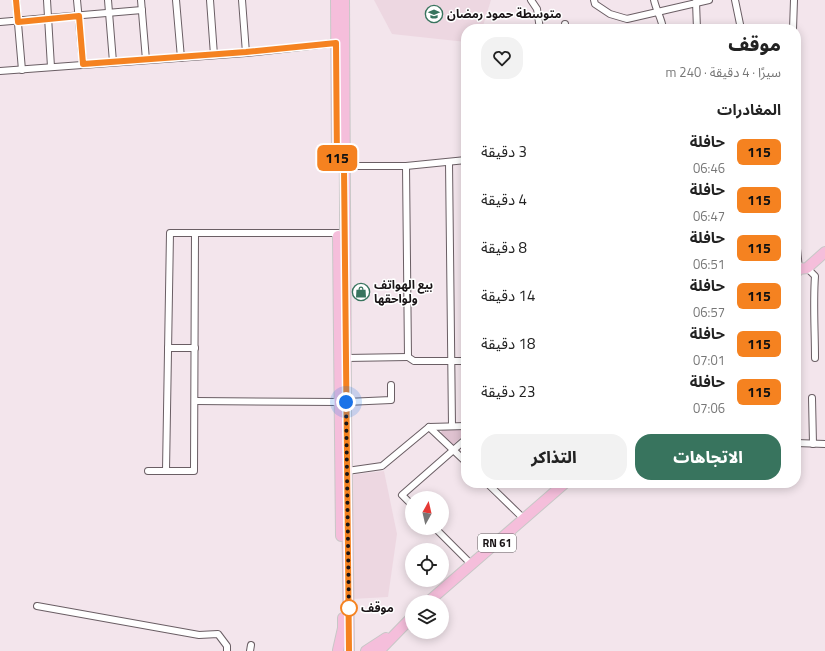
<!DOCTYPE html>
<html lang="ar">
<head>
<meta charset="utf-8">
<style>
	:root { --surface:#fff; --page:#f2f2f2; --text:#222; --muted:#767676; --accent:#38745e }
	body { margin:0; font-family:"Titillium Web","Noto Sans Arabic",sans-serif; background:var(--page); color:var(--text); direction:rtl; height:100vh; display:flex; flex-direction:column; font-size:15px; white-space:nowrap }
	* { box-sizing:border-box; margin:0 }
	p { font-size:13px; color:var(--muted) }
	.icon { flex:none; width:22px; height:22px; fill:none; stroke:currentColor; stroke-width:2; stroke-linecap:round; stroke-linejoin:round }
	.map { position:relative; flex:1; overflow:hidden; direction:ltr }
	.sheet { position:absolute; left:461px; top:24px; width:340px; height:464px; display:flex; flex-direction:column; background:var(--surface); border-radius:16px; box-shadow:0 2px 10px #0003; direction:rtl }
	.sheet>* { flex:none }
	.badge { padding:0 8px; border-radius:6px; font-size:14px; line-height:26px }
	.needle { width:26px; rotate:8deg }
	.controls { position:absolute; left:405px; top:491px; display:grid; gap:8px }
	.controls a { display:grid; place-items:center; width:44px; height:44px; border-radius:50%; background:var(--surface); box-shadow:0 2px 10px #0003; font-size:20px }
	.you { position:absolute; width:20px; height:20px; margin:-10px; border:3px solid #fff; border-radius:50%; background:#1a73e8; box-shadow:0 0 0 6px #1a73e833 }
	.map>.badge { position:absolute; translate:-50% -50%; box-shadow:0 0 0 2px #fff }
	h2 { padding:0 20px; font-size:15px; line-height:36px }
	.round { display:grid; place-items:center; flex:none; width:42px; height:42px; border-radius:16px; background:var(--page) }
	.headline { display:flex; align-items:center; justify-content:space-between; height:68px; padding:0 20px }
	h1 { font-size:19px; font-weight:800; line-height:30px }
	.cta { display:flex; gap:8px; margin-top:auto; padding:8px 20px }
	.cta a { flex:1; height:46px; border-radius:16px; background:var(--accent); color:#fff; font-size:16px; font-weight:800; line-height:46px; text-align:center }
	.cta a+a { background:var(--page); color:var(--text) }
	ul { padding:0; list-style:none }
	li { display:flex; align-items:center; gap:12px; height:48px; padding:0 20px }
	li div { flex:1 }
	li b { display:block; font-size:15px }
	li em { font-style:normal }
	li .badge { min-width:44px; font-weight:700; text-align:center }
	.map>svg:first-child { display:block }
	.built { fill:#edd7e1 }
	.green { fill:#dfc2d0 }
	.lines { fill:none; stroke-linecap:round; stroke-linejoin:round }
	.minor-casing { stroke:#6a5e64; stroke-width:8 }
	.primary-casing { stroke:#c8c7c7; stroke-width:12 }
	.minor { stroke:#fff; stroke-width:6 }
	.primary { stroke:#f5bedb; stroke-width:10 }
	.line-casing { stroke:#fff; stroke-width:9 }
	.line { stroke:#f58220; stroke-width:6 }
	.walk { stroke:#191416; stroke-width:4; stroke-dasharray:0 7.2 }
	.stop-dot { fill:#fff; stroke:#f58220; stroke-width:2 }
	.labels { text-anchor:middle; stroke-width:3; stroke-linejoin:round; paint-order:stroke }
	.shield { fill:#fff; stroke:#5e5a5c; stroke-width:1 }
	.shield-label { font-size:11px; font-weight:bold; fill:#191416 }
	.poi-label { font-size:12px; font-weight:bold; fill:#191416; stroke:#fff; text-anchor:start }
	.stop-label { font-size:12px; font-weight:bold; fill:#191416; stroke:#fff; text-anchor:start }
</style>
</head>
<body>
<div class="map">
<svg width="825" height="651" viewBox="0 0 825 651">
	<rect width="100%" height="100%" fill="#f3e5ec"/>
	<!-- built -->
	<g class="built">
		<path d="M374,0H491L482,29H466V42L392,34Z"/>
		<path d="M384,471L397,534L388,597L352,599L351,475Z"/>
	</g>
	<!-- green -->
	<path class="green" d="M442,429H466V433L453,445L441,433Z"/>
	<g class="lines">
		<defs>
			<g id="minor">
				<path d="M16,0L22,70"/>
				<path d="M47,0L51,67"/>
				<path d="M77,0L83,64"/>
				<path d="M108,0L113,62"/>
				<path d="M141,0L146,60"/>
				<path d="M176,0L181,58"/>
				<path d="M210,0L214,55"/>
				<path d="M242,0L246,53"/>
				<path d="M531,0L537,9L540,29"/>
				<path d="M594,0L595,4L610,14L627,19L709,0"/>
				<path d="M654,0C656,10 662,19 663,29"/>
				<path d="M735,0L741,29"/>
				<path d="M696,2L697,29"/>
				<path d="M0,22L142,10"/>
				<path d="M565,29V24"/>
				<path d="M793,29L794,0"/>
				<path d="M0,71L246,53L336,43"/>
				<path d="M449,162L452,426"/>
				<path d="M337,166H406L466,160"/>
				<path d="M406,166L408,357L414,361H466"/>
				<path d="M796,239L799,269"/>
				<path d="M807,268L815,276C813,304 815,331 815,358"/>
				<path d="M168,348H195"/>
				<path d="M346,358L408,357"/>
				<path d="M812,398L813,444"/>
				<path d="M195,401L339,402"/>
				<path d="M346,402L391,400V385"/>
				<path d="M429,427L466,462"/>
				<path d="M796,443L825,444"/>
				<path d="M148,471H194L195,233"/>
				<path d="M166,471L170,233H338"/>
				<path d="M347,471L382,466L429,427L466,426"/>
				<path d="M487,483L524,519"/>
				<path d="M412,505L402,495L466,439"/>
				<path d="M435,528L472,565"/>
				<path d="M37,606L199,635L218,634L227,646V651"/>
				<path d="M250,651L251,645"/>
			</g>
			<g id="primary">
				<path d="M336,0L337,160"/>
				<path d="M344,0L346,409L349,651"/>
				<path d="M338,236L341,536"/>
				<path d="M796,273L799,269L807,268L825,252"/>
				<path d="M428,602L565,483"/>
				<path d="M338,650L343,628V618"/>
				<path d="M366,651L386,638"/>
				<path d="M379,651L412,617"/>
			</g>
		</defs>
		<!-- minor casing -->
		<use href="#minor" class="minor-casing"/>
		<!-- primary casing -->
		<use href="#primary" class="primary-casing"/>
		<!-- minor -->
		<use href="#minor" class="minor"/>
		<!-- primary -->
		<use href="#primary" class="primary"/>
	</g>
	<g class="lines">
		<defs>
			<path id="line" d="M16,0L18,22L79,16L83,64L246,52L336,43L337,166L344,167L349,651"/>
		</defs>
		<!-- line casing -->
		<use href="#line" class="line-casing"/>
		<!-- line -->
		<use href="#line" class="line"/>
		<!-- walk -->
		<path class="walk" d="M346,402L349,612V608"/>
	</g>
	<!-- icons -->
	<defs>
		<symbol id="school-ring" viewBox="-11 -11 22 22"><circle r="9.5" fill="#fff" stroke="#38745e" stroke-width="1.5"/><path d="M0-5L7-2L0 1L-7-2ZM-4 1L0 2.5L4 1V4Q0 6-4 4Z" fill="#38745e"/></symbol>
		<symbol id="shop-ring" viewBox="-11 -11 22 22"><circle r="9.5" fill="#fff" stroke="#38745e" stroke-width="1.5"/><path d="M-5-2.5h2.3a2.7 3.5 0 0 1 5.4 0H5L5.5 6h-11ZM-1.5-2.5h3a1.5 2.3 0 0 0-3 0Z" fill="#38745e"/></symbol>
	</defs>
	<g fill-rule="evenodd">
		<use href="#school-ring" x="424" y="4" width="20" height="20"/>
		<use href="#shop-ring" x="351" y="282" width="20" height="20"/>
	</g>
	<!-- markers -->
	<circle class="stop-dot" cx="349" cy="608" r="8"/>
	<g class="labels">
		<!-- shield labels -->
		<rect class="shield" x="478" y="534" width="38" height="18" rx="3"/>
		<g class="shield-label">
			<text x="497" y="547">RN 61</text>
		</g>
		<!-- poi labels -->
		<g class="poi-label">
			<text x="447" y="18">متوسطة حمود رمضان</text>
			<text x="374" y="289">بيع الهواتف<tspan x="374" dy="14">ولواحقها</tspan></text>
		</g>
		<!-- stop labels -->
		<g class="stop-label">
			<text x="361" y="612">موقف</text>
		</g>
	</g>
</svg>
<div class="controls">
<a><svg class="needle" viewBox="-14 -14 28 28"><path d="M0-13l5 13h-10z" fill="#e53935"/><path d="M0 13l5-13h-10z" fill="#767676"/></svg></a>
<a><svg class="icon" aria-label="locate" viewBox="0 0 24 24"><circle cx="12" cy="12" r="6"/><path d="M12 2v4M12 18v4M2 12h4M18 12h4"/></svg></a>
<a><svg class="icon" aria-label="layers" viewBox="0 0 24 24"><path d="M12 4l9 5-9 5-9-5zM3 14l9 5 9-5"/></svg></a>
</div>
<div class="you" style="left:346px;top:402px"></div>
<b class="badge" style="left:337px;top:158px;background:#f58220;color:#111">115</b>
<section class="sheet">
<div class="headline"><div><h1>موقف</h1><p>سيرًا · 4 دقيقة · 240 m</p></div><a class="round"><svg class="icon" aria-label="heart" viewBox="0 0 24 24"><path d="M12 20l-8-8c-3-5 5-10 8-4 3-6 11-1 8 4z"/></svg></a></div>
<h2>المغادرات</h2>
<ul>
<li><span class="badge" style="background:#f58220;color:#111">115</span><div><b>حافلة</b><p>06:46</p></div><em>3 دقيقة</em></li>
<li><span class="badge" style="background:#f58220;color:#111">115</span><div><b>حافلة</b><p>06:47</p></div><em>4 دقيقة</em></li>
<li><span class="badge" style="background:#f58220;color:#111">115</span><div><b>حافلة</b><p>06:51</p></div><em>8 دقيقة</em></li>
<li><span class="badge" style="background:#f58220;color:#111">115</span><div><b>حافلة</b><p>06:57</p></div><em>14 دقيقة</em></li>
<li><span class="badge" style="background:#f58220;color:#111">115</span><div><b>حافلة</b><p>07:01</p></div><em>18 دقيقة</em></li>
<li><span class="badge" style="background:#f58220;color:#111">115</span><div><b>حافلة</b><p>07:06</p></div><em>23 دقيقة</em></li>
</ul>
<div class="cta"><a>الاتجاهات</a><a>التذاكر</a></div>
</section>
</div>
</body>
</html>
